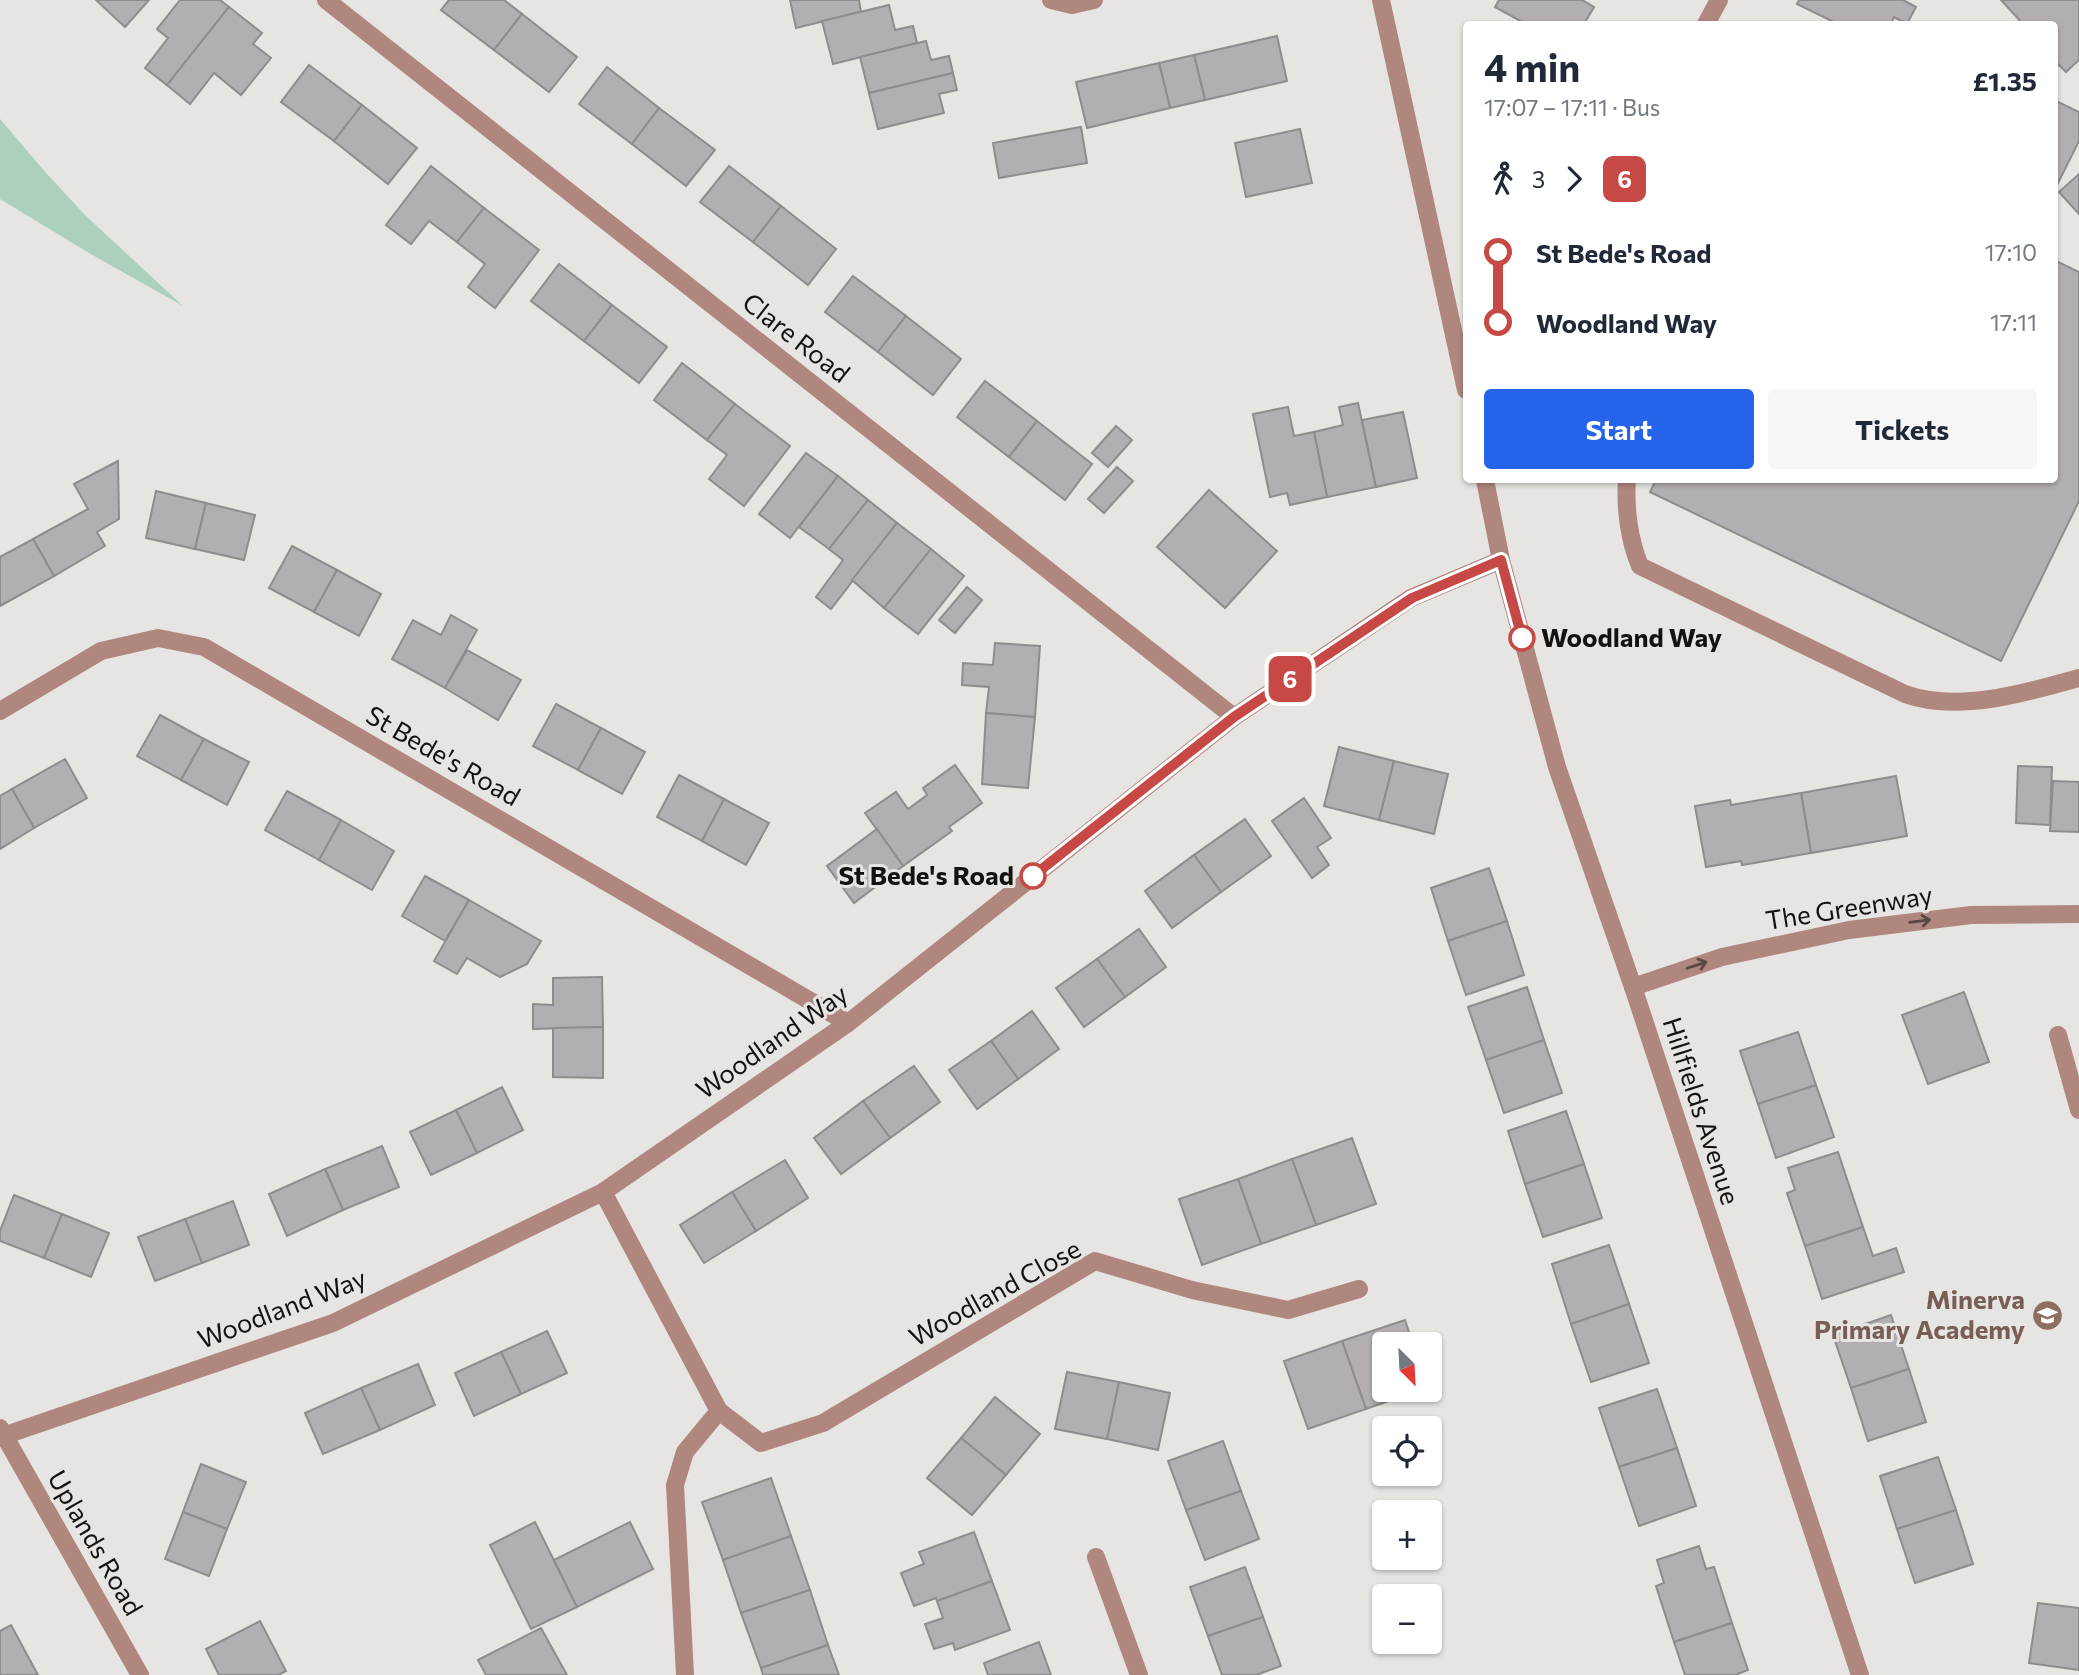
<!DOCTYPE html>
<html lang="en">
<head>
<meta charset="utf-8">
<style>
	:root { --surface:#fff; --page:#f6f6f7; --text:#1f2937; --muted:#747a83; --accent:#2563eb }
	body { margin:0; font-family:Commissioner,sans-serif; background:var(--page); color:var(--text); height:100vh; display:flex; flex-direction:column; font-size:26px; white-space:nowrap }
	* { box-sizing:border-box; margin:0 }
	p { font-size:23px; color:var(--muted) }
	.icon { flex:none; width:38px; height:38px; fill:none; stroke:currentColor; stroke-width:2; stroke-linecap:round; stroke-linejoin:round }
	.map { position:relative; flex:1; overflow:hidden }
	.side { position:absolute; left:1463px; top:21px; width:595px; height:462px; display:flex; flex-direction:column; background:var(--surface); border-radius:7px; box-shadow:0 2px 5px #0004 }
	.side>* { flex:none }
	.badge { padding:0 14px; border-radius:10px; font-size:24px; line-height:46px }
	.needle { width:46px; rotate:156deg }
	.tools { position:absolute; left:1372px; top:1332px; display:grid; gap:14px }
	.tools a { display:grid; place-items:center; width:70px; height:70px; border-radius:7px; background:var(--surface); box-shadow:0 2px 5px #0004; font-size:35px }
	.map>.badge { position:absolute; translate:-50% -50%; box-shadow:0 0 0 4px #fff }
	.legs { display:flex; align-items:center; gap:10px; height:77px; padding:0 21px; font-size:23px }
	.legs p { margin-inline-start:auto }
	.head { display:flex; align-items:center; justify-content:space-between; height:119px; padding:0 21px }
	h1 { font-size:38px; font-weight:700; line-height:52px }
	.primary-button { display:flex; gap:14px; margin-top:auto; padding:14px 21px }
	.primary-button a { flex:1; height:80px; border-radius:7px; background:var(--accent); color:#fff; font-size:28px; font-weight:700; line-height:80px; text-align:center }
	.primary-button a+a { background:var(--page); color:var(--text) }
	ul { padding:0 21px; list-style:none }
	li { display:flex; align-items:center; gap:24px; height:70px; font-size:26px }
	li i { display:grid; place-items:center; width:10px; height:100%; margin:0 9px; background:currentColor }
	li i::after { content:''; width:18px; height:18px; margin:-9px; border:5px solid; border-radius:50%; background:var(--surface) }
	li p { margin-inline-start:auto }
	li:first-child i { background:linear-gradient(#0000 50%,currentColor 0) }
	li:last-child i { background:linear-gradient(currentColor 50%,#0000 0) }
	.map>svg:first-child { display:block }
	.green { fill:#abd0bc }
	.building { fill:#b2aeb1; stroke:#8f8c8e; stroke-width:2 }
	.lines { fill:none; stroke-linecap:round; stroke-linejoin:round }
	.service { stroke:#b0877e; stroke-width:18 }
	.minor { stroke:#b0877e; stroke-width:18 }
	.tertiary { stroke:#b0877e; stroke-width:18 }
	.oneway { stroke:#594742 }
	.line-1-casing { stroke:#fff; stroke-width:16 }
	.line-1 { stroke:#c64945; stroke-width:10 }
	.stop-1-dot { fill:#fff; stroke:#c64945; stroke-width:3.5 }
	.labels { text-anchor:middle; stroke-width:6; stroke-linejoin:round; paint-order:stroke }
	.street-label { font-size:26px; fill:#121211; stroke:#e6e5e2 }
	.stop-label { font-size:26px; font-weight:bold; fill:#121211; stroke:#e6e5e2; text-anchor:start }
	.education-label { font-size:26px; font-weight:bold; fill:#785e54; stroke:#e6e5e2; text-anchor:end }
</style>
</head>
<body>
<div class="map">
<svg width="2079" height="1675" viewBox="0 0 2079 1675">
	<rect width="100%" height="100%" fill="#e6e5e2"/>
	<!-- green -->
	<path class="green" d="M0,119L46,173L86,216L183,306L89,253L0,199Z"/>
	<!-- building -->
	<g class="building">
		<path d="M96,0H149L125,27Z"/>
		<path d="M180,0H220L229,7L167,85L145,68L168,38L157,29Z"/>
		<path d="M449,0H504L522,14L494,50L441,10Z"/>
		<path d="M790,0H859L861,12L796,28Z"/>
		<path d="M1499,0H1582L1594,7L1584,24H1526L1495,7Z"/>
		<path d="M1799,0H1903L1916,7L1907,24L1894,17L1891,24H1838L1797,4Z"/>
		<path d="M2001,0H2079V60L2066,72L2054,60V24H2023Z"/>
		<path d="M889,5L895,30L913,26L917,43L833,64L822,21Z"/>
		<path d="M229,7L262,33L253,44L271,58L241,95L214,73L190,104L167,85Z"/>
		<path d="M522,14L577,57L549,92L494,50Z"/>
		<path d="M1277,36L1287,81L1205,100L1194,55Z"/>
		<path d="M926,41L931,60L949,56L953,73L869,93L860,57Z"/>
		<path d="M1194,55L1205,100L1170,108L1159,63Z"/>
		<path d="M1159,63L1170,108L1087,128L1076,82Z"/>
		<path d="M309,65L362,105L334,141L281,102Z"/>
		<path d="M607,67L659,108L632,144L579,104Z"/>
		<path d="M953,73L957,90L939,94L944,113L878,129L869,93Z"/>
		<path d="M2054,100L2079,112V141L2054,191Z"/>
		<path d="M362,105L417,148L388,184L334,141Z"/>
		<path d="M659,108L715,150L686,186L632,144Z"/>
		<path d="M1081,127L1087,163L999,178L993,143Z"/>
		<path d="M1300,129L1312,183L1246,197L1235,143Z"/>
		<path d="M431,166L484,208L457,242L429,221L411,244L386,225Z"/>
		<path d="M729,166L781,206L753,242L700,202Z"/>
		<path d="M2079,174V214L2059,192Z"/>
		<path d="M781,206L836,249L808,285L753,242Z"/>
		<path d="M484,208L539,250L495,308L468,287L485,264L457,242Z"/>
		<path d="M2054,260L2079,272V501L2001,661L1650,492L1656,480H2054Z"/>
		<path d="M559,264L612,305L584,341L531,301Z"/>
		<path d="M853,276L906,316L878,352L825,312Z"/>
		<path d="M612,305L667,347L639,383L584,341Z"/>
		<path d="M906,316L961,359L933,395L878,352Z"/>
		<path d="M682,363L735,404L707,440L654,400Z"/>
		<path d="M985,381L1037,421L1009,457L957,417Z"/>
		<path d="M1358,403L1376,487L1327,497L1314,432L1343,425L1339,407Z"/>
		<path d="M735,404L790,446L744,506L709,479L727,455L707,440Z"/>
		<path d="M1288,407L1294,436L1314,432L1327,497L1290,505L1287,493L1270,497L1253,414Z"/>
		<path d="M1403,412L1417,478L1376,487L1362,420Z"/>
		<path d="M1037,421L1092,464L1065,500L1009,457Z"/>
		<path d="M1116,426L1132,440L1108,467L1092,453Z"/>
		<path d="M806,453L838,476L790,538L759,514Z"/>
		<path d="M118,461L119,519L97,532L105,546L54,576L33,539L88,509L74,484Z"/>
		<path d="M1117,467L1133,481L1104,513L1088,499Z"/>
		<path d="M838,476L868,500L829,549L799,527Z"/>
		<path d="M1209,490L1277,551L1225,608L1157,547Z"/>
		<path d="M156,491L206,503L195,549L146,538Z"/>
		<path d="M868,500L897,523L831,609L816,597L843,560L829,549Z"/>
		<path d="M206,503L255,515L244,560L195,549Z"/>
		<path d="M897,523L931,549L884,608L852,580Z"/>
		<path d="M33,539L54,576L0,606V557Z"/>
		<path d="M292,546L337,570L314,612L269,588Z"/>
		<path d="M931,549L964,576L918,634L884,608Z"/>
		<path d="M337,570L381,594L359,636L314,612Z"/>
		<path d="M967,587L982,600L955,633L939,620Z"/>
		<path d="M451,615L477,630L445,688L392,659L413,620L441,635Z"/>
		<path d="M995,643L1040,646L1035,717L986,713L989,687L962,685L963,663L993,665Z"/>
		<path d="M467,650L521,680L498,720L445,688Z"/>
		<path d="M556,704L601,728L578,770L533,746Z"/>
		<path d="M986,713L1035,717L1028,788L982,784Z"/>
		<path d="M160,715L204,739L181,780L137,756Z"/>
		<path d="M601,728L645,752L622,794L578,770Z"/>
		<path d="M204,739L249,762L227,805L181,780Z"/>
		<path d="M1339,747L1394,761L1379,820L1324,806Z"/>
		<path d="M65,759L87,798L34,828L12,789Z"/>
		<path d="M1394,761L1448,774L1434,834L1379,820Z"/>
		<path d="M955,765L982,803L949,827L952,831L903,866L865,813L896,792L908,809L927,795L923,788Z"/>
		<path d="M2018,766L2052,767L2050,825L2016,823Z"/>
		<path d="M679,775L724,799L702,841L657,817Z"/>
		<path d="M1896,776L1907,836L1811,853L1801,793Z"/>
		<path d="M2053,781L2079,782V832L2050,831Z"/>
		<path d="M12,789L34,828L0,849V796Z"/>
		<path d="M287,791L341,820L319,860L265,830Z"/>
		<path d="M1801,793L1811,853L1742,865L1741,861L1706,867L1695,806L1730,800L1731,805Z"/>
		<path d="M1304,798L1331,838L1317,847L1329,865L1312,878L1272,821Z"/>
		<path d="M724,799L769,823L746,865L702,841Z"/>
		<path d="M1245,819L1271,856L1221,892L1194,855Z"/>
		<path d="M341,820L394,851L372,890L319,860Z"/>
		<path d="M877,829L903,866L854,903L827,866Z"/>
		<path d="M1194,855L1221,892L1172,928L1145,891Z"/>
		<path d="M1489,868L1507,921L1448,941L1431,888Z"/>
		<path d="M425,876L469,900L445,941L402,916Z"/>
		<path d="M469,900L541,941L527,964L500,977L467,958L457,974L434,961Z"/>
		<path d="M1507,921L1524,975L1466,995L1448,941Z"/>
		<path d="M1139,929L1166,967L1125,997L1097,959Z"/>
		<path d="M1097,959L1125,997L1084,1027L1056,988Z"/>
		<path d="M602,977L603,1027L533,1029V1004L553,1005V978Z"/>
		<path d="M1527,987L1544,1040L1486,1060L1468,1007Z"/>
		<path d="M1964,992L1989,1062L1928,1084L1902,1015Z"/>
		<path d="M1032,1011L1059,1049L1018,1079L991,1041Z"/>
		<path d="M603,1027V1078L553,1077V1028Z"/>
		<path d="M1798,1032L1816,1085L1758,1104L1740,1051Z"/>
		<path d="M1544,1040L1562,1093L1504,1113L1486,1060Z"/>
		<path d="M991,1041L1018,1079L977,1109L949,1070Z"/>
		<path d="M914,1066L940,1102L890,1138L863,1101Z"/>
		<path d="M1816,1085L1834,1137L1776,1158L1758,1104Z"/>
		<path d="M502,1087L523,1130L477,1153L456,1110Z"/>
		<path d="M863,1101L890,1138L841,1174L814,1138Z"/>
		<path d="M456,1110L477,1153L431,1175L410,1132Z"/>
		<path d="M1566,1111L1584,1164L1525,1184L1508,1131Z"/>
		<path d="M1352,1138L1376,1204L1316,1225L1292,1159Z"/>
		<path d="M382,1146L399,1187L343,1210L325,1169Z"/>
		<path d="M1838,1152L1863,1227L1805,1246L1787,1193L1795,1190L1788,1168Z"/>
		<path d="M1292,1159L1316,1225L1261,1244L1238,1179Z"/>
		<path d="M785,1160L808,1198L756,1231L732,1192Z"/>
		<path d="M1584,1164L1602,1218L1543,1237L1525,1184Z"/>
		<path d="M325,1169L343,1210L287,1236L269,1194Z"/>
		<path d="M1238,1179L1261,1244L1202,1265L1179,1199Z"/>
		<path d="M732,1192L756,1231L704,1263L680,1225Z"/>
		<path d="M14,1195L62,1214L44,1258L0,1241V1231Z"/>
		<path d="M233,1201L249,1245L202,1263L185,1219Z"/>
		<path d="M62,1214L109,1233L91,1277L44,1258Z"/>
		<path d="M185,1219L202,1263L155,1281L138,1237Z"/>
		<path d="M1863,1227L1873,1256L1896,1248L1904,1272L1822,1299L1805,1246Z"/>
		<path d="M1609,1245L1629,1304L1571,1324L1552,1264Z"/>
		<path d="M1629,1304L1649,1363L1591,1382L1571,1324Z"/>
		<path d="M1891,1315L1909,1369L1851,1388L1833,1335Z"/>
		<path d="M1405,1320L1413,1344H1384V1390H1420L1366,1409L1342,1341Z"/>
		<path d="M547,1331L567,1373L521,1394L501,1352Z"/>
		<path d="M1342,1341L1366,1409L1308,1429L1284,1361Z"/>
		<path d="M501,1352L521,1394L474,1416L455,1373Z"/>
		<path d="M418,1364L435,1405L380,1430L361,1388Z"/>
		<path d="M1909,1369L1926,1422L1868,1441L1851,1388Z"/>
		<path d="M1067,1372L1119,1382L1107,1439L1055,1429Z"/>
		<path d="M1119,1382L1170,1393L1158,1450L1107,1439Z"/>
		<path d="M361,1388L380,1430L323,1454L305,1413Z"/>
		<path d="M1657,1389L1677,1448L1619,1467L1599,1408Z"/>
		<path d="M995,1397L1040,1434L1006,1475L961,1438Z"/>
		<path d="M961,1438L1006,1475L972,1515L927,1478Z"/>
		<path d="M1223,1441L1241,1491L1186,1510L1168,1461Z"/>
		<path d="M1677,1448L1696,1506L1639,1526L1619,1467Z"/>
		<path d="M1938,1457L1956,1510L1897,1529L1880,1476Z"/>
		<path d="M201,1464L246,1482L227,1529L183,1512Z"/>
		<path d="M771,1478L791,1536L723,1560L702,1502Z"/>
		<path d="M1241,1491L1259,1539L1205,1560L1186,1510Z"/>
		<path d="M1956,1510L1973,1564L1915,1583L1897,1529Z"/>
		<path d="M183,1512L227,1529L209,1576L165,1559Z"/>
		<path d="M535,1522L577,1607L531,1629L490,1545Z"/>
		<path d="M630,1522L653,1569L577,1607L554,1560Z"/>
		<path d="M974,1532L992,1581L937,1601L936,1598L914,1606L901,1573L924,1564L919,1552Z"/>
		<path d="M791,1536L810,1590L741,1613L723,1560Z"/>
		<path d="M1699,1546L1706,1569L1714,1567L1732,1623L1674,1642L1656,1586L1664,1583L1657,1560Z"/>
		<path d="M1245,1567L1263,1617L1208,1636L1190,1587Z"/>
		<path d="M992,1581L1010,1630L955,1650L953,1643L934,1649L925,1624L943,1618L937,1601Z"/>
		<path d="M810,1590L828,1645L761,1668L741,1613Z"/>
		<path d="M2038,1603L2079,1608V1670L2029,1663Z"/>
		<path d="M1263,1617L1281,1666L1256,1675H1222L1208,1636Z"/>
		<path d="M260,1621L286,1671L278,1675H219L206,1649Z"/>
		<path d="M1732,1623L1748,1670L1735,1675H1685L1674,1642Z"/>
		<path d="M11,1625L38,1675H0V1631Z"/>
		<path d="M541,1628L567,1675H486L478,1660Z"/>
		<path d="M1039,1642L1051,1675H988L984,1663Z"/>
		<path d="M828,1645L839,1675H763L761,1668Z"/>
	</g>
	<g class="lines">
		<!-- service -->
		<g class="service">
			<path d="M1627,480C1625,507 1629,540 1640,566L1905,694C1958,713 2026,693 2079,678"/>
			<path d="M2058,1035L2079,1110"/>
		</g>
		<!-- minor -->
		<g class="minor">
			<path d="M326,0L1234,717"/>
			<path d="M1051,0L1072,5L1094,0"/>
			<path d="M1706,24L1719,0"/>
			<path d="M0,711L101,651L158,638L204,647L848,1023"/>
			<path d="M1633,987L1722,957L1849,930L1971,915L2079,914"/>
			<path d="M603,1192L719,1411L761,1443L823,1423L1095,1261L1192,1290L1288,1310L1359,1289"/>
			<path d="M0,1428L140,1675"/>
			<path d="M0,1437L333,1323L603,1192L848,1023L1234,717L1411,598L1501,560"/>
			<path d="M1096,1557L1139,1675"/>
			<path d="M685,1675L675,1485L685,1452L719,1411"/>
		</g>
		<!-- tertiary -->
		<g class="tertiary">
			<path d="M1381,0L1466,390"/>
			<path d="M1485,480L1501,560L1557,767L1633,987L1860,1675"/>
		</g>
	</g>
	<!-- one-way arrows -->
	<defs><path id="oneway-shaft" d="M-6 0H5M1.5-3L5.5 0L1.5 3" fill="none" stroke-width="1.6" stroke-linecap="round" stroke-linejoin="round" transform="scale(1.75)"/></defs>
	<g class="oneway">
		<use href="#oneway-shaft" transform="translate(1920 921) rotate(-7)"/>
		<use href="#oneway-shaft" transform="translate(1697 965) rotate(-18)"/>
	</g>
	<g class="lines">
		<defs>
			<path id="line-1" d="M1033,876L1234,717L1412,598L1501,560L1522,638"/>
		</defs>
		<!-- line-1 casing -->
		<use href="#line-1" class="line-1-casing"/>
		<!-- line-1 -->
		<use href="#line-1" class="line-1"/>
	</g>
	<!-- icons -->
	<defs>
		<symbol id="school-disc" viewBox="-11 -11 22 22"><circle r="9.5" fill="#8d6e63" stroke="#e6e5e2"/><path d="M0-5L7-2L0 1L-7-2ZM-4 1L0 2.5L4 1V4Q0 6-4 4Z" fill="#fff"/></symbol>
	</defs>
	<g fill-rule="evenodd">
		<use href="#school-disc" x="2030" y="1298" width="35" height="35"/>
	</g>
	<!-- markers -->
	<g class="stop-1-dot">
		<circle cx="1522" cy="638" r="12"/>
		<circle cx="1033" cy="876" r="12"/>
	</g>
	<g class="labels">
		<!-- street labels -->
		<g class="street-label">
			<text transform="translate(796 338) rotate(38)" y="9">Clare Road</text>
			<text transform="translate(443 756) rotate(30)" y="9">St Bede's Road</text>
			<text transform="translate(1849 908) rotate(-9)" y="9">The Greenway</text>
			<text transform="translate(772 1042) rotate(-35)" y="9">Woodland Way</text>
			<text transform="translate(1701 1111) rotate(72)" y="9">Hillfields Avenue</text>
			<text transform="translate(995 1293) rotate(-29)" y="9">Woodland Close</text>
			<text transform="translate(282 1309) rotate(-21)" y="9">Woodland Way</text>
			<text transform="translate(95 1543) rotate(60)" y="9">Uplands Road</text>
		</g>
		<!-- stop labels -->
		<g class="stop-label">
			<text x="1541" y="647">Woodland Way</text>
			<text x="1014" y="885" text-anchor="end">St Bede's Road</text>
		</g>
		<!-- education labels -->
		<g class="education-label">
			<text x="2025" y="1309">Minerva<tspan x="2025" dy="30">Primary Academy</tspan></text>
		</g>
	</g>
</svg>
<div class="tools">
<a><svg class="needle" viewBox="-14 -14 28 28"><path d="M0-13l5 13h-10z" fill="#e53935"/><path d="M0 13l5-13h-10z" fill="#747a83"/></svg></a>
<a><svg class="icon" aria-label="locate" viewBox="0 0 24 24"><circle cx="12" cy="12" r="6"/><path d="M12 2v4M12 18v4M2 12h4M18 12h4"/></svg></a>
<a>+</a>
<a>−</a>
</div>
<b class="badge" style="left:1290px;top:679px;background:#c64945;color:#fff">6</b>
<section class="side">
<div class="head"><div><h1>4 min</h1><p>17:07 – 17:11 · Bus</p></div><b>£1.35</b></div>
<div class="legs"><svg class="icon" aria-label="walk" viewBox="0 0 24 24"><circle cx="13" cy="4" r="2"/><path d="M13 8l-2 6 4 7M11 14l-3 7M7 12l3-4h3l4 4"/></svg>3<svg class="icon" aria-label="forward" viewBox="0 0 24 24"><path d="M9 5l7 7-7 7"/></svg><b class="badge" style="background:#c64945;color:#fff">6</b></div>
<ul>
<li><i style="color:#c64945"></i><b>St Bede's Road</b><p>17:10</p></li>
<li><i style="color:#c64945"></i><b>Woodland Way</b><p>17:11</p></li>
</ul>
<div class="primary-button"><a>Start</a><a>Tickets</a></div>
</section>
</div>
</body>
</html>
